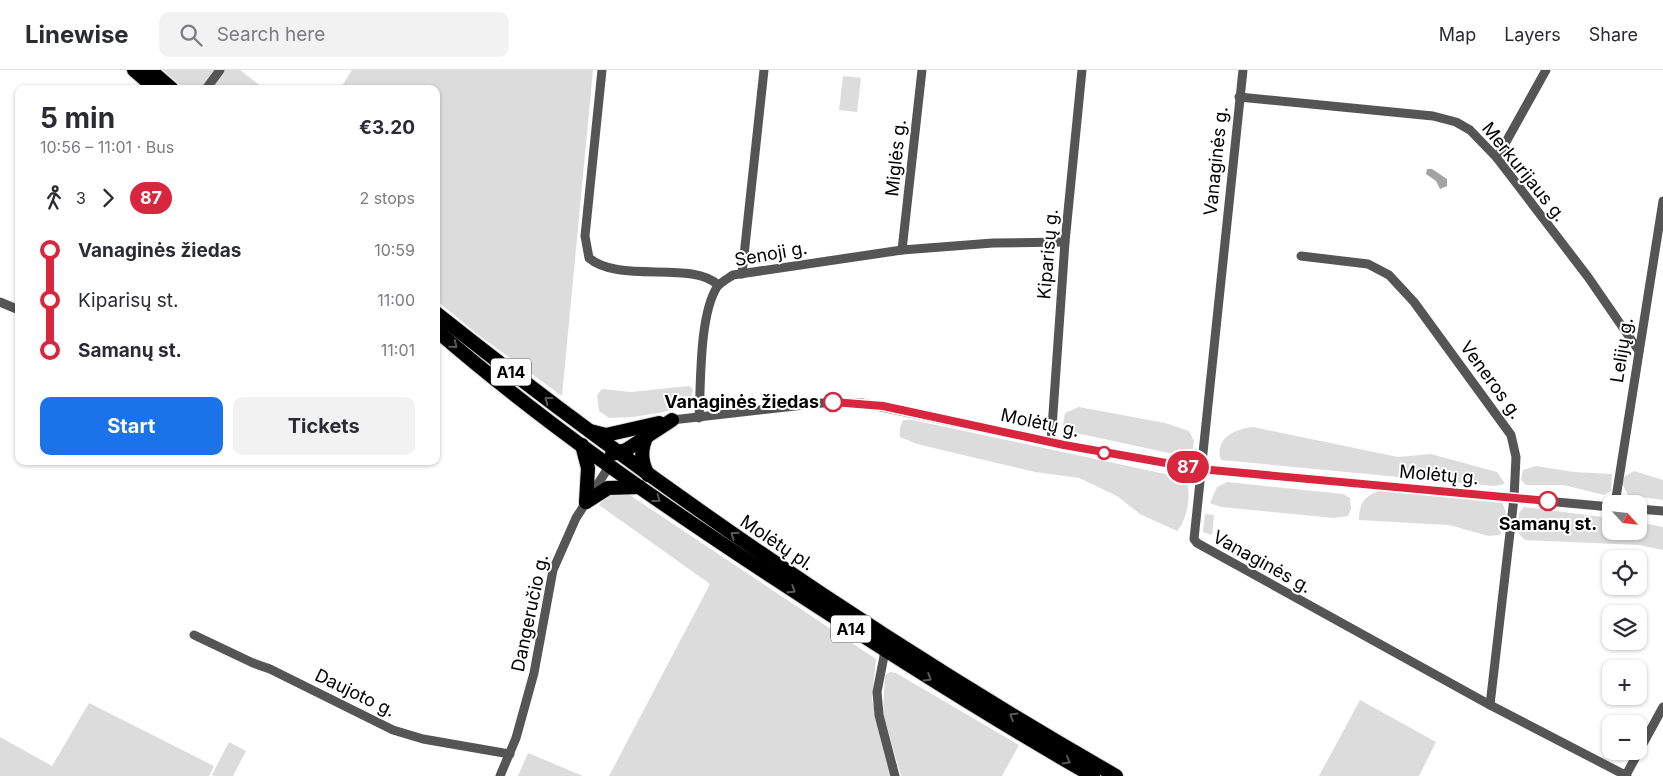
<!DOCTYPE html>
<html lang="en">
<head>
<meta charset="utf-8">
<style>
	:root { --surface:#fff; --page:#f2f2f3; --text:#2b2b33; --muted:#7c7c81; --line:#e1e1e2; --accent:#1a73e8 }
	body { margin:0; font-family:Inter,sans-serif; background:var(--page); color:var(--text); height:100vh; display:flex; flex-direction:column; font-size:19px; white-space:nowrap }
	* { box-sizing:border-box; margin:0 }
	p { font-size:16px; color:var(--muted) }
	.icon { flex:none; width:28px; height:28px; fill:none; stroke:currentColor; stroke-width:2; stroke-linecap:round; stroke-linejoin:round }
	.map { position:relative; flex:1; overflow:hidden }
	.side { position:absolute; left:15px; top:15px; width:425px; height:380px; display:flex; flex-direction:column; background:var(--surface); border-radius:10px; box-shadow:0 1px 4px #0004 }
	.side>* { flex:none }
	.badge { padding:0 10px; border-radius:16px; font-size:18px; line-height:32px }
	.needle { width:32px; rotate:117deg }
	.tools { position:absolute; left:1602px; top:425px; display:grid; gap:10px }
	.tools a { display:grid; place-items:center; width:45px; height:45px; border-radius:10px; background:var(--surface); box-shadow:0 1px 4px #0004; font-size:25px }
	.map>.badge { position:absolute; translate:-50% -50%; box-shadow:0 0 0 2px #fff }
	.legs { display:flex; align-items:center; gap:8px; height:55px; padding:0 25px; font-size:16px }
	.legs p { margin-inline-start:auto }
	.headline { display:flex; align-items:center; justify-content:space-between; height:85px; padding:0 25px }
	h1 { font-size:28px; font-weight:700; line-height:38px }
	.primary-button { display:flex; gap:10px; margin-top:auto; padding:10px 25px }
	.primary-button a { flex:1; height:58px; border-radius:10px; background:var(--accent); color:#fff; font-size:20px; font-weight:700; line-height:58px; text-align:center }
	.primary-button a+a { background:var(--page); color:var(--text) }
	ul { padding:0 25px; list-style:none }
	li { display:flex; align-items:center; gap:18px; height:50px; font-size:19px }
	li i { display:grid; place-items:center; width:8px; height:100%; margin:0 6px; background:currentColor }
	li i::after { content:''; width:12px; height:12px; margin:-6px; border:4px solid; border-radius:50%; background:var(--surface) }
	li p { margin-inline-start:auto }
	li:first-child i { background:linear-gradient(#0000 50%,currentColor 0) }
	li:last-child i { background:linear-gradient(currentColor 50%,#0000 0) }
	header { display:flex; align-items:center; gap:30px; box-sizing:border-box; height:70px; padding:0 25px; background:var(--surface); border-bottom:1px solid var(--line) }
	header strong { font-size:24px }
	nav { display:flex; gap:28px; margin-inline-start:auto; font-size:18px }
	.search { width:350px; height:45px; background:var(--page); display:flex; align-items:center; gap:12px; box-sizing:border-box; padding:0 18px; border-radius:10px; color:var(--muted); font-size:19px }
	.map>svg:first-child { display:block }
	.green { fill:#dcdcdc }
	.water { fill:#a3a3a3 }
	.lines { fill:none; stroke-linecap:round; stroke-linejoin:round }
	.trunk-casing { stroke:#dbdbdb; stroke-width:16 }
	.minor { stroke:#555; stroke-width:9 }
	.trunk { stroke:#000; stroke-width:14 }
	.oneway { stroke:#595959 }
	.line-1-casing { stroke:#fff; stroke-width:11 }
	.line-1 { stroke:#d7263d; stroke-width:8 }
	.stop-1-dot { fill:#fff; stroke:#d7263d; stroke-width:2.5 }
	.labels { text-anchor:middle; stroke-width:4; stroke-linejoin:round; paint-order:stroke }
	.shield { fill:#fff; stroke:#4c4c4c; stroke-width:1 }
	.shield-label { font-size:16px; font-weight:bold; fill:#000 }
	.street-label { font-size:18px; fill:#000; stroke:#fff }
	.stop-label { font-size:18px; font-weight:bold; fill:#000; stroke:#fff; text-anchor:end }
</style>
</head>
<body>
<header>
<strong>Linewise</strong>
<div class="search"><svg class="icon" aria-label="search" viewBox="0 0 24 24"><circle cx="10" cy="10" r="6"/><path d="M15 15l6 6"/></svg>Search here</div>
<nav><a>Map</a><a>Layers</a><a>Share</a></nav>
</header>
<div class="map">
<svg width="1663" height="706" viewBox="0 0 1663 706">
	<rect width="100%" height="100%" fill="#fff"/>
	<!-- green -->
	<g class="green">
		<path d="M163,0H240L265,19H185Z"/>
		<path d="M352,0H593L562,326L477,264L436,230V19H340Z"/>
		<path d="M843,6L861,8L857,42L839,40Z"/>
		<path d="M689,316L693,319L689,335L663,342L633,347L609,348L599,341L597,325L602,319L631,322Z"/>
		<path d="M1079,337L1165,353L1189,361L1194,371L1192,384L1183,386L1062,360L1065,343Z"/>
		<path d="M903,350H913L1179,407L1187,413C1191,427 1187,450 1177,461L1140,444L1117,426L1079,408L1035,402L917,374L900,367V358Z"/>
		<path d="M1253,357L1398,387L1431,384L1497,402L1505,414L1494,416L1221,390C1214,369 1234,359 1253,357Z"/>
		<path d="M1536,396L1574,402L1612,404L1611,421L1604,425L1564,415H1526L1521,410L1523,400Z"/>
		<path d="M1634,401L1663,410V430L1628,425L1622,413L1625,406Z"/>
		<path d="M1227,412L1343,424L1350,428L1351,439L1348,446L1334,448L1221,437L1210,433L1217,417Z"/>
		<path d="M1379,421L1502,433C1509,445 1506,453 1500,465L1489,466L1449,455L1359,450C1359,434 1364,426 1379,421Z"/>
		<path d="M625,422L876,589L872,630L891,706H609L710,514L599,435L608,424Z"/>
		<path d="M1524,437L1611,448V461H1639V452L1663,457V480L1638,475L1525,470L1518,463L1519,443Z"/>
		<path d="M1205,444L1214,445L1212,465L1203,462Z"/>
		<path d="M890,602L896,603L1019,675L1002,706H901L883,643L885,605Z"/>
		<path d="M1360,630L1436,672L1419,706H1319Z"/>
		<path d="M89,633L214,696L209,706H0V667L52,696Z"/>
		<path d="M229,672L246,681L233,706H215L212,705Z"/>
		<path d="M528,683L583,706H518Z"/>
	</g>
	<!-- water -->
	<path class="water" d="M1427,99H1432L1447,109V116L1440,119L1436,111L1426,104Z"/>
	<g class="lines">
		<defs>
			<g id="trunk">
				<path d="M134,0L156,19"/>
				<path d="M150,0L172,19"/>
				<path d="M436,243C651,414 877,569 1116,706"/>
				<path d="M436,260C542,352 658,432 774,508C879,577 984,644 1093,706"/>
				<path d="M590,361L606,365L659,353"/>
				<path d="M647,366C640,379 641,392 648,405"/>
				<path d="M582,375L588,398L586,432"/>
				<path d="M612,384L626,380L672,350"/>
				<path d="M586,432L608,418L640,417"/>
			</g>
		</defs>
		<!-- trunk casing -->
		<use href="#trunk" class="trunk-casing"/>
		<!-- minor -->
		<g class="minor">
			<path d="M602,0L585,166L589,188C619,214 693,190 718,215"/>
			<path d="M1243,0L1194,469L1197,473L1490,635L1627,706"/>
			<path d="M206,19L220,0"/>
			<path d="M1239,27L1433,46L1456,52L1470,60L1497,88L1588,207L1639,281"/>
			<path d="M1497,88L1546,0"/>
			<path d="M902,180L922,0"/>
			<path d="M1301,186L1368,194L1389,205L1414,232L1511,365L1516,387L1514,428L1490,635"/>
			<path d="M742,204L764,0"/>
			<path d="M0,232L19,240"/>
			<path d="M699,348C701,313 699,246 717,217C721,212 727,209 733,205L902,180L993,173L1065,172"/>
			<path d="M672,350L822,333H862L1064,375L1200,399L1611,437"/>
			<path d="M1051,372L1065,172L1082,0"/>
			<path d="M1615,434L1663,131"/>
			<path d="M1639,439L1663,441"/>
			<path d="M194,565L253,593L270,599L393,660L423,669L510,684"/>
			<path d="M885,581L877,622L879,645L895,706"/>
			<path d="M1626,705L1663,637"/>
			<path d="M500,706L516,668L534,603L553,500L576,448L610,395"/>
		</g>
		<!-- trunk -->
		<use href="#trunk" class="trunk"/>
	</g>
	<!-- one-way arrows -->
	<defs><path id="oneway-chevron" d="M-2-3.5L2.5 0L-2 3.5" fill="none" stroke-width="1.6" stroke-linecap="round" stroke-linejoin="round" transform="scale(1.25)"/></defs>
	<g class="oneway">
		<use href="#oneway-chevron" transform="translate(454 275) rotate(39)"/>
		<use href="#oneway-chevron" transform="translate(548 330) rotate(-143)"/>
		<use href="#oneway-chevron" transform="translate(657 429) rotate(36)"/>
		<use href="#oneway-chevron" transform="translate(734 465) rotate(-145)"/>
		<use href="#oneway-chevron" transform="translate(792 520) rotate(33)"/>
		<use href="#oneway-chevron" transform="translate(928 608) rotate(32)"/>
		<use href="#oneway-chevron" transform="translate(1013 646) rotate(-149)"/>
		<use href="#oneway-chevron" transform="translate(1067 691) rotate(30)"/>
	</g>
	<g class="lines">
		<defs>
			<path id="line-1" d="M833,332L883,336L1064,375L1200,399L1548,431"/>
		</defs>
		<!-- line-1 casing -->
		<use href="#line-1" class="line-1-casing"/>
		<!-- line-1 -->
		<use href="#line-1" class="line-1"/>
	</g>
	<!-- markers -->
	<g class="stop-1-dot">
		<circle cx="833" cy="332" r="9"/>
		<circle cx="1104" cy="383" r="6"/>
		<circle cx="1548" cy="431" r="9"/>
	</g>
	<g class="labels">
		<!-- shield labels -->
		<g class="shield">
			<rect x="491" y="288.5" width="40" height="27" rx="4"/>
			<rect x="831" y="545.5" width="40" height="27" rx="4"/>
		</g>
		<g class="shield-label">
			<text x="511" y="308">A14</text>
			<text x="851" y="565">A14</text>
		</g>
		<!-- street labels -->
		<g class="street-label">
			<text transform="translate(896 88) rotate(-84)" y="6">Miglės g.</text>
			<text transform="translate(1216 91) rotate(-84)" y="6">Vanaginės g.</text>
			<text transform="translate(1524 102) rotate(51)" y="6">Merkurijaus g.</text>
			<text transform="translate(771 184) rotate(-10)" y="6">Senoji g.</text>
			<text transform="translate(1048 184) rotate(-85)" y="6">Kiparisų g.</text>
			<text transform="translate(1622 280) rotate(-81)" y="6">Lelijų g.</text>
			<text transform="translate(1491 310) rotate(54)" y="6">Veneros g.</text>
			<text transform="translate(1040 353) rotate(12)" y="6">Molėtų g.</text>
			<text transform="translate(1439 405) rotate(5)" y="6">Molėtų g.</text>
			<text transform="translate(777 473) rotate(34)" y="6">Molėtų pl.</text>
			<text transform="translate(1262 492) rotate(29)" y="6">Vanaginės g.</text>
			<text transform="translate(530 543) rotate(-78)" y="6">Dangeručio g.</text>
			<text transform="translate(355 623) rotate(26)" y="6">Daujoto g.</text>
		</g>
		<!-- stop labels -->
		<g class="stop-label">
			<text x="819" y="338">Vanaginės žiedas</text>
			<text x="1548" y="460" text-anchor="middle">Samanų st.</text>
		</g>
	</g>
</svg>
<div class="tools">
<a><svg class="needle" viewBox="-14 -14 28 28"><path d="M0-13l5 13h-10z" fill="#e53935"/><path d="M0 13l5-13h-10z" fill="#7c7c81"/></svg></a>
<a><svg class="icon" aria-label="locate" viewBox="0 0 24 24"><circle cx="12" cy="12" r="6"/><path d="M12 2v4M12 18v4M2 12h4M18 12h4"/></svg></a>
<a><svg class="icon" aria-label="layers" viewBox="0 0 24 24"><path d="M12 4l9 5-9 5-9-5zM3 14l9 5 9-5"/></svg></a>
<a>+</a>
<a>−</a>
</div>
<b class="badge" style="left:1188px;top:397px;background:#d7263d;color:#fff">87</b>
<section class="side">
<div class="headline"><div><h1>5 min</h1><p>10:56 – 11:01 · Bus</p></div><b>€3.20</b></div>
<div class="legs"><svg class="icon" aria-label="walk" viewBox="0 0 24 24"><circle cx="13" cy="4" r="2"/><path d="M13 8l-2 6 4 7M11 14l-3 7M7 12l3-4h3l4 4"/></svg>3<svg class="icon" aria-label="forward" viewBox="0 0 24 24"><path d="M9 5l7 7-7 7"/></svg><b class="badge" style="background:#d7263d;color:#fff">87</b><p>2 stops</p></div>
<ul>
<li><i style="color:#d7263d"></i><b>Vanaginės žiedas</b><p>10:59</p></li>
<li><i style="color:#d7263d"></i><span>Kiparisų st.</span><p>11:00</p></li>
<li><i style="color:#d7263d"></i><b>Samanų st.</b><p>11:01</p></li>
</ul>
<div class="primary-button"><a>Start</a><a>Tickets</a></div>
</section>
</div>
</body>
</html>
